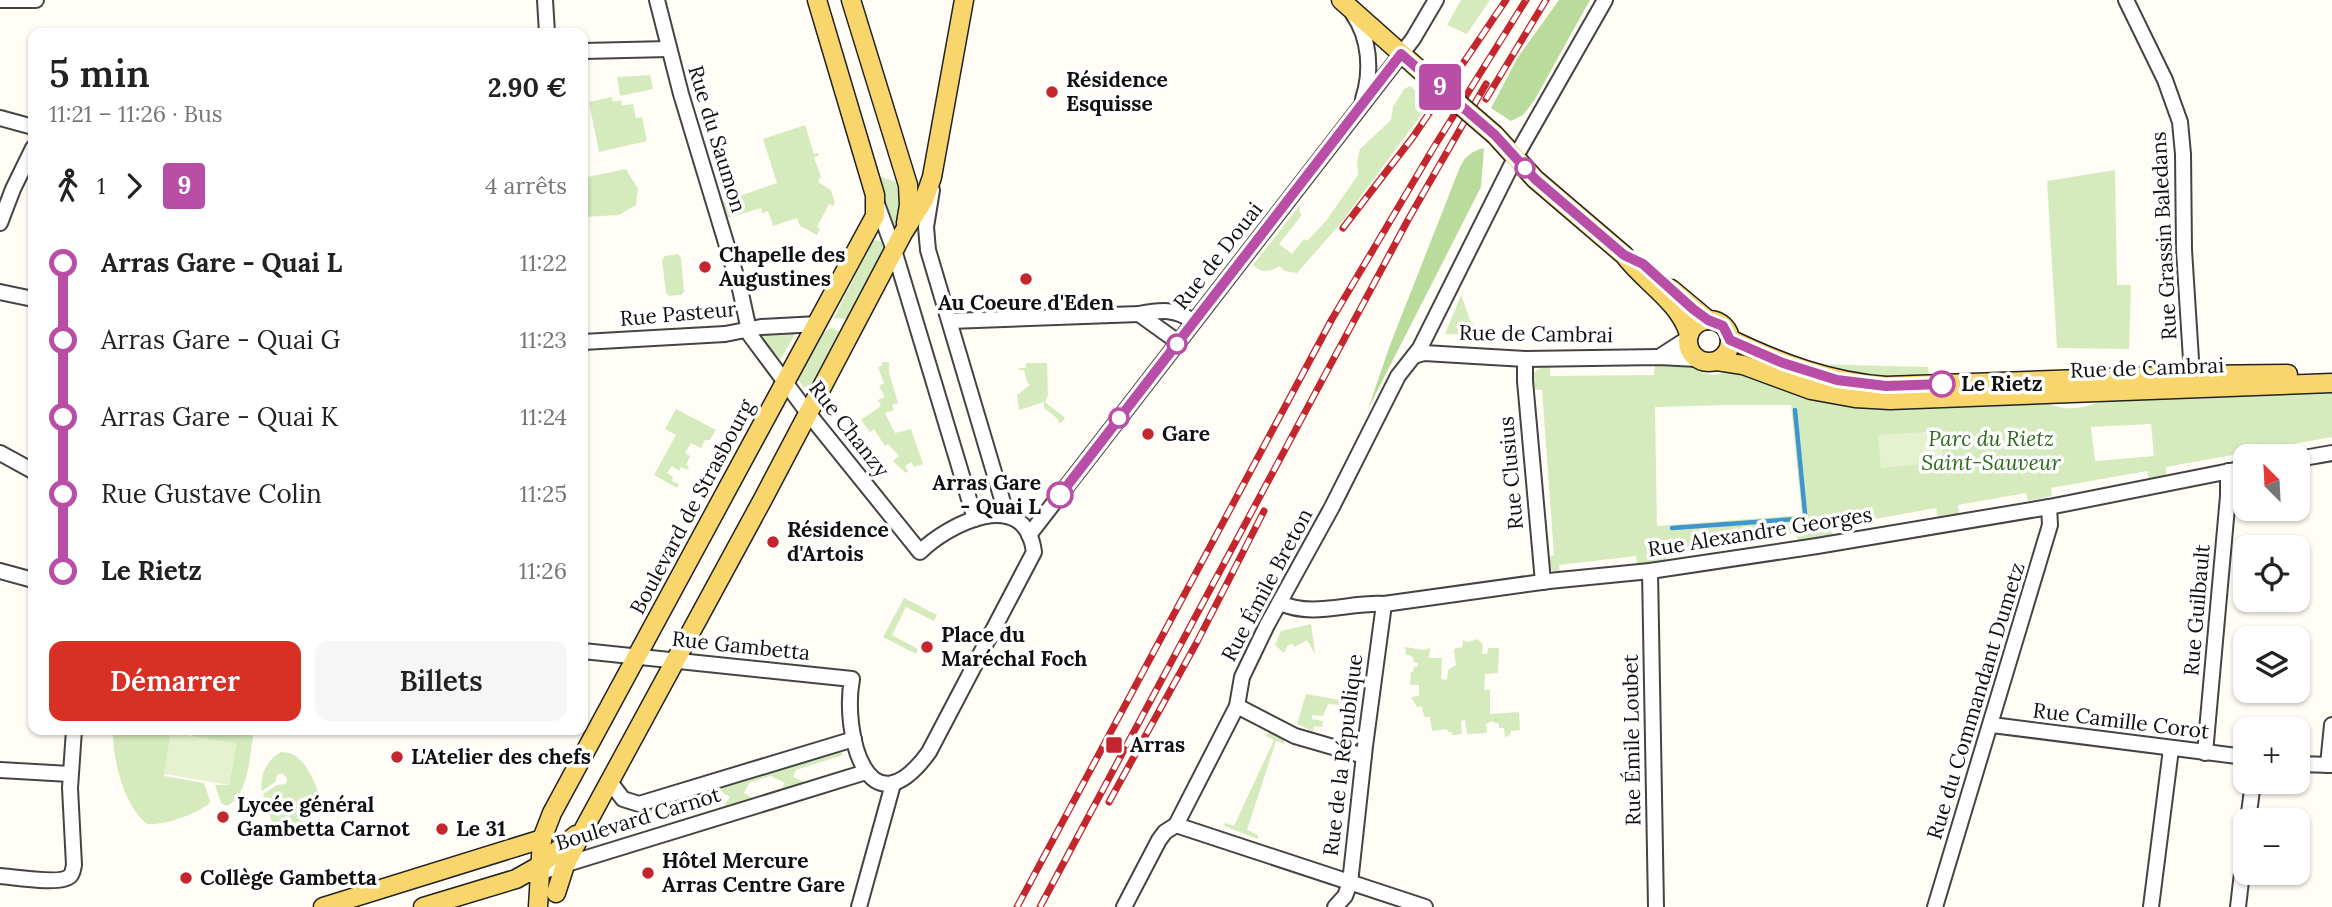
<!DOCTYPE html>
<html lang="fr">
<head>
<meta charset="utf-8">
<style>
	:root { --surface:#fff; --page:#f6f6f6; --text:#222; --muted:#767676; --accent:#d93025 }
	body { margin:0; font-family:Lora,serif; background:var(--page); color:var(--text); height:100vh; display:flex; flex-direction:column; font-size:26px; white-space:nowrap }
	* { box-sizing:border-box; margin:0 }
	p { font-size:23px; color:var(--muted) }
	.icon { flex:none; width:38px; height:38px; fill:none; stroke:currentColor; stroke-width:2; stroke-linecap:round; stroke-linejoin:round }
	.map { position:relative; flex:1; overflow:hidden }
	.details { position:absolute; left:28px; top:28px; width:560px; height:707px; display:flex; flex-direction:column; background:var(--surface); border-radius:14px; box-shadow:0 2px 5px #0004 }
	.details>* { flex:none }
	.badge { padding:0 14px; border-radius:5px; font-size:24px; line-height:46px }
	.needle { width:46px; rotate:336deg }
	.buttons { position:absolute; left:2233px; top:444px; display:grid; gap:14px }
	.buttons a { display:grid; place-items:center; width:77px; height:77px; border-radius:14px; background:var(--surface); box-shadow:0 2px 5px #0004; font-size:35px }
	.map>.badge { position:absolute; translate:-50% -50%; box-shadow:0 0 0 4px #fff }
	.legs { display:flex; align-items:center; gap:10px; height:77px; padding:0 21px; font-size:23px }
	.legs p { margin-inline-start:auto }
	.overview { display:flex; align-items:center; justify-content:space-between; height:119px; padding:0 21px }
	h1 { font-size:38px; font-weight:600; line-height:52px }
	.action { display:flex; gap:14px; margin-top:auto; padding:14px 21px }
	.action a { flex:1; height:80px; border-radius:14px; background:var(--accent); color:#fff; font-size:28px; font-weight:600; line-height:80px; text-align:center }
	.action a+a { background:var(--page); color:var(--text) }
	ul { padding:0 21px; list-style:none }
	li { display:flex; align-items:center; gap:24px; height:77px; font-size:26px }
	li i { display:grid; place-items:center; width:10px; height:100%; margin:0 9px; background:currentColor }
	li i::after { content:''; width:18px; height:18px; margin:-9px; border:5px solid; border-radius:50%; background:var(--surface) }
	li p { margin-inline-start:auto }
	li:first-child i { background:linear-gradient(#0000 50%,currentColor 0) }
	li:last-child i { background:linear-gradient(currentColor 50%,#0000 0) }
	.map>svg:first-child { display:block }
	.green { fill:#d5ebbd; fill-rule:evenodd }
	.forest { fill:#b9dc9c }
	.pitch { fill:#e6f2cf }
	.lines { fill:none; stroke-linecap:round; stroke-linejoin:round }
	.stream { stroke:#3f96cf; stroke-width:4.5 }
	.minor-casing { stroke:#444; stroke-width:18 }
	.major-casing { stroke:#222; stroke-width:21 }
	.minor { stroke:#fff; stroke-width:14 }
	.major { stroke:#f9d66b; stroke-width:18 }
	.rail-casing { stroke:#c4262e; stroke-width:7 }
	.rail { stroke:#fff; stroke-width:4.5; stroke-dasharray:13; stroke-linecap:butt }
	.major-bridge-casing { stroke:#222; stroke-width:21; stroke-linecap:butt }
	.major-bridge { stroke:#f9d66b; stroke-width:18 }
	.line-1-casing { stroke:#fff; stroke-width:16 }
	.line-1 { stroke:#b94ea7; stroke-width:10 }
	.poi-dot { fill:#c4262e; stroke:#fff; stroke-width:2.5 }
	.stop-1-dot { fill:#fff; stroke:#b94ea7; stroke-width:3.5 }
	.labels { text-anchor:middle; stroke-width:7; stroke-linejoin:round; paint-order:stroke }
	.poi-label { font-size:21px; font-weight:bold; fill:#111; stroke:#fff; text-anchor:start }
	.street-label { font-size:21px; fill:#111; stroke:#fff }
	.stop-label { font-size:21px; font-weight:bold; fill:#111; stroke:#fff; text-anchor:start }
	.park-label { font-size:21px; font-style:italic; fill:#2f6b1f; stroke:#fff }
</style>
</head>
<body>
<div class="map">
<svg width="2332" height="907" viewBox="0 0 2332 907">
	<rect width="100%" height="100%" fill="#fffdf5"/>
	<!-- green -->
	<g class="green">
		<path d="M1461,0H1490L1467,34L1447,25Z"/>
		<path d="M650,75L653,89L620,96L617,77Z"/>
		<path d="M1410,86L1430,103L1341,223L1297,273L1285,271L1279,266C1272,272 1260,273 1253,265L1299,206L1301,216L1279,244L1292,254L1304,239L1307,241L1326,221L1358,175L1357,162L1360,149L1391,120L1393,107L1404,89Z"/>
		<path d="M612,97L613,102L621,100L622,106L633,104L636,118L642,117L647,141L599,152L589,102Z"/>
		<path d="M805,125L814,154L819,153V155L814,158L821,176L818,182L831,190L835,203L833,206L829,204L817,227L820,229L817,235L800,226L797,218L773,226L768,211L762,213L761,208L728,218L723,202L777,183L763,139Z"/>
		<path d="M626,169L638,189L636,205L619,215L583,217V178Z"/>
		<path d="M2115,170L2117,285H2131L2129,349L2057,348L2047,181Z"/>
		<path d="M879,176L901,184L903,218L895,231L886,214Z"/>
		<path d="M875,240L884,242L886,248L848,319L834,318L872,242Z"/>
		<path d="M678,254L681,258L684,292L681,295L669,296L666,293L662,260L665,256Z"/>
		<path d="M1461,295L1470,320L1481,335L1445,334Z"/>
		<path d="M830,328L839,331L814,384L811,389H805L798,380V375L820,335Z"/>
		<path d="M796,329L794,336L780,360L762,338V334Z"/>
		<path d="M882,362H889V373L898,403L892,405L894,410L885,413L895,433L911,429L923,464L914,467L911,462L905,466L908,471L906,473L893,461L899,456L888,444L885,446L874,429L870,432L861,420L881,406L878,400L885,397L879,386L884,383L878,367L882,366Z"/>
		<path d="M1026,363H1047L1048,395L1045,402L1065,418L1062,422L1059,423L1058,419L1044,408V402L1019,410L1017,395L1030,385L1027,382L1024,370H1019V368H1026Z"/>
		<path d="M1655,364L1690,365L1703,373L1715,375L1728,371L1747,372L1766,379L2043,401C2060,411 2081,410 2099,402L2332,388V437L2166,467V476L2149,479L2147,471L2051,488L2052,496L2028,501L2026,493L1958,505L1959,514L1938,518L1936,508L1831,527L1832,536L1798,542L1796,533L1666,552V561L1637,565L1636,556L1559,565L1560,574L1545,567L1544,559L1554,555L1542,390L1532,389L1533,373L1542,367H1550V376L1654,375ZM1726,405H1791L1802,515L1657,526L1655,407ZM2151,424L2154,456L2095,461L2091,427Z"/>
		<path d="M1811,364L1928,367L1929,375L1911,378L1862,379Z"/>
		<path d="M676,409L716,430L710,440H705L701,448L691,443L685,453L690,456L686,465L689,467L687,470L681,467L679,471L672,466L667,473L673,477L672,481L679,484L677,488L654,475L676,435L665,429Z"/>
		<path d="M904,598L937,615L934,621L906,607L892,635L918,649L916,654L883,637Z"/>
		<path d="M1311,624L1315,654L1307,640L1294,647L1293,644L1288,645L1284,653L1275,645L1281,631Z"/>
		<path d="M1478,639L1483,645L1482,654H1487L1488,648H1499L1498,673L1485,674L1484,690H1490V714L1519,712L1520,730L1511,731L1509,736L1505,737L1504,728H1499V724L1491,721L1486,724L1487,733L1467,734L1465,720L1461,721L1462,734L1452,735V732H1448L1447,729L1432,731L1430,717H1424L1422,706L1417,707L1411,697L1419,696V685H1410L1411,672H1413L1414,667H1417L1418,663L1414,662L1412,656L1406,655L1405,647L1424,650L1430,648L1429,658H1442L1441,679L1447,680L1448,670L1456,665L1454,649L1462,647L1463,640L1468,642Z"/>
		<path d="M1306,694L1340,700L1339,705L1328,704L1323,716L1312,715V719L1323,721L1322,727L1314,726L1313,731L1297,724Z"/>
		<path d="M113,730H189L188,736L171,733L164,776L204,783L210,801L209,804C193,815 167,825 147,824C124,806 112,758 113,730Z"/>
		<path d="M193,730H254C250,752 249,796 227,806L221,803L215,785H229L236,744L192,736Z"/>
		<path d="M1269,732L1284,740V744L1276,741L1247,830L1258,835V839L1224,826L1225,823L1234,826L1274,740L1266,736Z"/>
		<path d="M841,751L843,755L796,770L793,777L804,782L847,768L849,772L655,831L669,823L724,806L730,797L722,792L617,823L663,805ZM770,776L785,783L782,788L752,798L744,793L749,783Z"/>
		<path d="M281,752C307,751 316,788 324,807L300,816L304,828L282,833L280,829L275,831L263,794L277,785L286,784L287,778L283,774H278L275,782L262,791C259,775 267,760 281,752Z"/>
	</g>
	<!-- forest -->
	<g class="forest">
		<path d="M1559,0H1590L1534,101L1523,115L1511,121L1491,108L1518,57Z"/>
		<path d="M1484,148L1481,187L1368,409L1390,345L1460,167C1465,156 1472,151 1484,148Z"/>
	</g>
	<!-- pitch -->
	<g class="pitch">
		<path d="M1941,431L1943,462L1881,468L1878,435Z"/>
		<path d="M171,733L236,743L229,785L164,774Z"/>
	</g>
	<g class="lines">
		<!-- stream -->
		<g class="stream">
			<path d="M1795,410L1805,513"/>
			<path d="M1672,528L1797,519"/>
		</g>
		<defs>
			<g id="minor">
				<path d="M0,0H36"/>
				<path d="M545,0L547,33"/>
				<path d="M2126,0L2165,80L2180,122L2183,154L2184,250L2192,375"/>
				<path d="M1353,14C1370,38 1372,72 1363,99"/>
				<path d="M583,51L669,49"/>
				<path d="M0,118L33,127"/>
				<path d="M932,190L926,227L928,250L1007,516"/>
				<path d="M877,204L894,250L975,519"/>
				<path d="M0,223L13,189L33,148"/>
				<path d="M0,292L33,299"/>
				<path d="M1139,314L1178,342"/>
				<path d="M950,321L1139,314C1160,310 1177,308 1193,322"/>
				<path d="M583,342L725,334L761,327L818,324"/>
				<path d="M1414,356L1424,353L1525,359L1659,357L1697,359"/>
				<path d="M1659,357L1687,339"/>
				<path d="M1525,359V381L1543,582"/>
				<path d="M0,453L33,471"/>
				<path d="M2298,459L2332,453"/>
				<path d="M1029,535L1413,39L1436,0"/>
				<path d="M0,571L33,580"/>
				<path d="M1650,571L1656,907"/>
				<path d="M1280,603C1313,618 1349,602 1384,604L1549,581L1650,571L1817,546L2049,507L2245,468"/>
				<path d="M583,651L852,679C842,733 868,836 929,752L1034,552C1025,485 948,524 920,552L808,413L750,335L740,289L681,94L657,0"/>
				<path d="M1237,706L1295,736L1364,756"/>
				<path d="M1992,725L2245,757"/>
				<path d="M2205,753L2228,496V471"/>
				<path d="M2298,764L2332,765"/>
				<path d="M2328,765L2332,725"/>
				<path d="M0,770L70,774"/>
				<path d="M610,782L623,799L639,804L854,739"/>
				<path d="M2248,821L2253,782"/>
				<path d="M1176,825L1425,907"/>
				<path d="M531,875L866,772"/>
				<path d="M0,876C14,877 61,885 70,876C73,873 73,869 74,865L70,788L74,730"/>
				<path d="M859,907L893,784"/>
				<path d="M1124,907L1159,840L1165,832L1176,825L1237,706L1242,677L1267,625L1332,507L1398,376L1420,348L1516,156L1605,0"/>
				<path d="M1335,907L1345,896L1350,883L1365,746L1384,604"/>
				<path d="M1935,907L2050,525L2049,507"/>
				<path d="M2151,907L2171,749"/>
				<path d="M2238,907L2245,847"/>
			</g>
			<g id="major">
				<path d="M851,0L908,185L909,205L906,223"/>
				<path d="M1341,0L1422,72"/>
				<path d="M1495,135L1535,179L1624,255C1644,282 1679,301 1689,334"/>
				<path d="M1671,289L1708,320"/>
				<circle cx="1709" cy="341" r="21"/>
				<path d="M1730,339C1780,363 1830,382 1886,386L2192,375L2288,374"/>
				<path d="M1717,361L1743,365L1811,390L1855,398L1890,400L2332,383"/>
				<path d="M556,893L565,865L586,825L763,499L903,233L924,200L932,177L964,0"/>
				<path d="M323,907L542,839"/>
				<path d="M423,907L516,879L539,866L576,835"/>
				<path d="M538,907L542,839L552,813L875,216V195L817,0"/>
			</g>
		</defs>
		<!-- minor casing -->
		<use href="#minor" class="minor-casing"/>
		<!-- major casing -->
		<use href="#major" class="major-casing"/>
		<!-- minor -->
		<use href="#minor" class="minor"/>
		<!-- major -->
		<use href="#major" class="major"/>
		<defs>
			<g id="rail">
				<path d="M1486,99L1546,0"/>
				<path d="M1343,228L1413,137L1506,0"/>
				<path d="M1109,802L1197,642L1264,511"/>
				<path d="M1017,907L1332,319L1434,147L1526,0"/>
				<path d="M1040,907L1409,218L1486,84"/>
			</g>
		</defs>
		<!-- rail casing -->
		<use href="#rail" class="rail-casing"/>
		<!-- rail -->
		<use href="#rail" class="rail"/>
		<defs>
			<path id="major-bridge" d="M1422,72L1495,135"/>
		</defs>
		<!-- major-bridge casing -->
		<use href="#major-bridge" class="major-bridge-casing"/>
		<!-- major-bridge -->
		<use href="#major-bridge" class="major-bridge"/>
	</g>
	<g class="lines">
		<defs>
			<path id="line-1" d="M1060,495L1401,54L1495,135L1535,179L1624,255L1643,264L1693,309L1708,320L1723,326L1730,340L1783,363L1837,380L1886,386L1942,384"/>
		</defs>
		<!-- line-1 casing -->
		<use href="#line-1" class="line-1-casing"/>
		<!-- line-1 -->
		<use href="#line-1" class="line-1"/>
	</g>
	<!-- markers -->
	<g class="poi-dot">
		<circle cx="1052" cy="92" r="7"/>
		<circle cx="705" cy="267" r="7"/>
		<circle cx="1026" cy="279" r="7"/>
		<circle cx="1148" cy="434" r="7"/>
		<circle cx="773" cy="542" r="7"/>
		<circle cx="927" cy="647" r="7"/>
		<rect x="1105" y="736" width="18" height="18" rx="3.5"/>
		<circle cx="397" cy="757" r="7"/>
		<circle cx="223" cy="817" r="7"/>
		<circle cx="442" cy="829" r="7"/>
		<circle cx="648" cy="873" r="7"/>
		<circle cx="186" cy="878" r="7"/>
	</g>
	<g class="stop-1-dot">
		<circle cx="1525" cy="168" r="9"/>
		<circle cx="1177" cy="344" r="9"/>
		<circle cx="1942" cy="384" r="12"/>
		<circle cx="1119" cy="418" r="9"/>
		<circle cx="1060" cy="495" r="12"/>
	</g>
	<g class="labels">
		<!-- poi labels -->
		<g class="poi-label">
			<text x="1066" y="87">Résidence<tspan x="1066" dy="24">Esquisse</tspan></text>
			<text x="719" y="262">Chapelle des<tspan x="719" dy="24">Augustines</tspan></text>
			<text x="1026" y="310" text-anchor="middle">Au Coeure d'Eden</text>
			<text x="1162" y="441">Gare</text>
			<text x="787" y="537">Résidence<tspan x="787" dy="24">d'Artois</tspan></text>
			<text x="941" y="642">Place du<tspan x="941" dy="24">Maréchal Foch</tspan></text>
			<text x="1130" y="752">Arras</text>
			<text x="411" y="764">L'Atelier des chefs</text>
			<text x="237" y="812">Lycée général<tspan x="237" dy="24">Gambetta Carnot</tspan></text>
			<text x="456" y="836">Le 31</text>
			<text x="662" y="868">Hôtel Mercure<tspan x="662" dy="24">Arras Centre Gare</tspan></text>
			<text x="200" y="885">Collège Gambetta</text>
		</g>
		<!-- street labels -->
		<g class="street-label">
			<text transform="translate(717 139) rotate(73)" y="7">Rue du Saumon</text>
			<text transform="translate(2164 236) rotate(-93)" y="7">Rue Grassin Baledans</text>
			<text transform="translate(1218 256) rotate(-52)" y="7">Rue de Douai</text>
			<text transform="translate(678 314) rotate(-5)" y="7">Rue Pasteur</text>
			<text transform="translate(1536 334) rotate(1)" y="7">Rue de Cambrai</text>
			<text transform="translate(2147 368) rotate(-2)" y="7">Rue de Cambrai</text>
			<text transform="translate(849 429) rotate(52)" y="7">Rue Chanzy</text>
			<text transform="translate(1511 473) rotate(-95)" y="7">Rue Clusius</text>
			<text transform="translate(692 507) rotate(-62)" y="7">Boulevard de Strasbourg</text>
			<text transform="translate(1760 532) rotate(-9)" y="7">Rue Alexandre Georges</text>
			<text transform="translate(1267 585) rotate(-62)" y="7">Rue Émile Breton</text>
			<text transform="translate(2197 610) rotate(-85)" y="7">Rue Guilbault</text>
			<text transform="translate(741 646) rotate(6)" y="7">Rue Gambetta</text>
			<text transform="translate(1976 701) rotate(-73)" y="7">Rue du Commandant Dumetz</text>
			<text transform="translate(2121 721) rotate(7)" y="7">Rue Camille Corot</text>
			<text transform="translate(1632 740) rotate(-91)" y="7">Rue Émile Loubet</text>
			<text transform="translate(1343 755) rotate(-83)" y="7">Rue de la République</text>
			<text transform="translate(638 819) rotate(-17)" y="7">Boulevard Carnot</text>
		</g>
		<!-- stop labels -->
		<g class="stop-label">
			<text x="1961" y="391">Le Rietz</text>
			<text x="1041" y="490" text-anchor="end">Arras Gare<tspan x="1041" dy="24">- Quai L</tspan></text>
		</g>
		<!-- park labels -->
		<g class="park-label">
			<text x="1991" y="446">Parc du Rietz<tspan x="1991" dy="24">Saint-Sauveur</tspan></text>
		</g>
	</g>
</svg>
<div class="buttons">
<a><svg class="needle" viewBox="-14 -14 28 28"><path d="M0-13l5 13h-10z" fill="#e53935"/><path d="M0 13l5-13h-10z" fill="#767676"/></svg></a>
<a><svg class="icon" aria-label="locate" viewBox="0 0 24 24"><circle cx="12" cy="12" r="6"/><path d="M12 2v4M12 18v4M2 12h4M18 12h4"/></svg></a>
<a><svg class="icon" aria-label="layers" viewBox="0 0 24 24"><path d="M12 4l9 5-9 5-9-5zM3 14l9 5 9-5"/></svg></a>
<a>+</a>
<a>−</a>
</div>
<b class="badge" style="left:1440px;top:87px;background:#b94ea7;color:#fff">9</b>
<section class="details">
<div class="overview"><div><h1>5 min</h1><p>11:21 – 11:26 · Bus</p></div><b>2.90 €</b></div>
<div class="legs"><svg class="icon" aria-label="walk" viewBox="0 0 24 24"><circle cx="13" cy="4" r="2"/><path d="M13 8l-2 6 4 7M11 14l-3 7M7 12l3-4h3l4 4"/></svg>1<svg class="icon" aria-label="forward" viewBox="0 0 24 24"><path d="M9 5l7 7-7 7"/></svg><b class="badge" style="background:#b94ea7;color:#fff">9</b><p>4 arrêts</p></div>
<ul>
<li><i style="color:#b94ea7"></i><b>Arras Gare - Quai L</b><p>11:22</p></li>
<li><i style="color:#b94ea7"></i><span>Arras Gare - Quai G</span><p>11:23</p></li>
<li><i style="color:#b94ea7"></i><span>Arras Gare - Quai K</span><p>11:24</p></li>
<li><i style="color:#b94ea7"></i><span>Rue Gustave Colin</span><p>11:25</p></li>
<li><i style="color:#b94ea7"></i><b>Le Rietz</b><p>11:26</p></li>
</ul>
<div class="action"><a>Démarrer</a><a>Billets</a></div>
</section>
</div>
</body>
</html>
